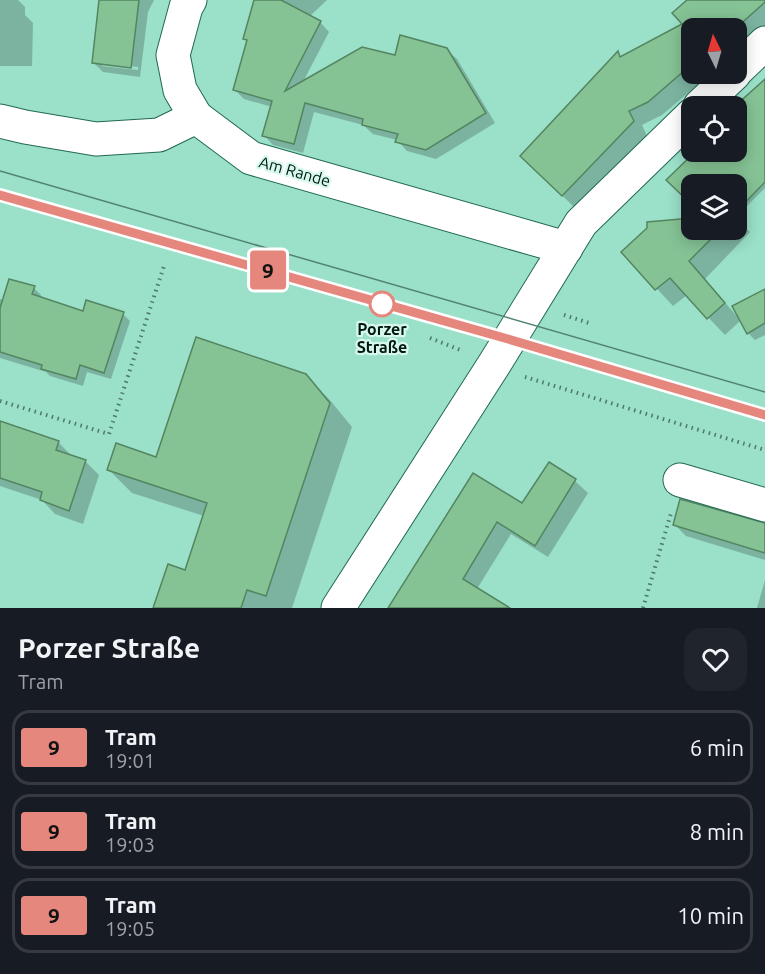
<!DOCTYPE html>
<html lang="en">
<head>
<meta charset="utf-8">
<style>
	:root { --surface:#171b24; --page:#20242c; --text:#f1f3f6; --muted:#9ea1a6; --line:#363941 }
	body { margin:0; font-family:Ubuntu,sans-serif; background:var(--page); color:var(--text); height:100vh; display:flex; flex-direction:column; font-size:22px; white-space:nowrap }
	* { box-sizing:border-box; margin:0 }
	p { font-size:20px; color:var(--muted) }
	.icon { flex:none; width:33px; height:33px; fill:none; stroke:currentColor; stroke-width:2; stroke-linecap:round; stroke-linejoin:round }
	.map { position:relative; height:608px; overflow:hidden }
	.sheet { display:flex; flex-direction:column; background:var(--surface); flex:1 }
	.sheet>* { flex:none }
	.badge { padding:0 12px; border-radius:4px; font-size:21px; line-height:39px }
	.needle { width:39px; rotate:355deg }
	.tools { position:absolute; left:681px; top:18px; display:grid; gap:12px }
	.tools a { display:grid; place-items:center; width:66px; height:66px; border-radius:12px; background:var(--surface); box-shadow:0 3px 15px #0003; font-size:30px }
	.map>.badge { position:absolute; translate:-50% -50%; box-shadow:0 0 0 3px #fff }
	.round { display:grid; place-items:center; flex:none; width:63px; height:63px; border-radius:18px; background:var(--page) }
	.head { display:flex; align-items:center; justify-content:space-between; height:102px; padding:0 18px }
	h1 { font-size:28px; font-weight:700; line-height:45px }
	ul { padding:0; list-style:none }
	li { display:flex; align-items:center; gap:18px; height:75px; margin:0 12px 9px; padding:0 6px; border:3px solid var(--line); border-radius:18px }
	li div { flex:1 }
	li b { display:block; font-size:22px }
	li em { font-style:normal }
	li .badge { min-width:66px; font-weight:700; text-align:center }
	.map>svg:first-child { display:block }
	.shadow { fill:#0003; fill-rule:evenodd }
	.building { fill:#85c395; stroke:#548561; stroke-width:1.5 }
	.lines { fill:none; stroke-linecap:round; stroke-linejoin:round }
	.minor-casing { stroke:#216955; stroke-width:35 }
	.path { stroke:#4c7a6b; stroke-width:4; stroke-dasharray:1.5 4.5; stroke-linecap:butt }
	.minor { stroke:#fff; stroke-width:33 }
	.tram { stroke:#528272; stroke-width:1.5 }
	.line-casing { stroke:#fff; stroke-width:14 }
	.line { stroke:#e6877e; stroke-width:9 }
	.stop-dot { fill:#fff; stroke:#e6877e; stroke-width:3 }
	.labels { text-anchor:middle; stroke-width:4.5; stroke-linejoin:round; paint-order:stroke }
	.street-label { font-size:16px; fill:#001811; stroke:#d7f9ed }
	.stop-label { font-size:16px; font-weight:bold; fill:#001811; stroke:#d7f9ed }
</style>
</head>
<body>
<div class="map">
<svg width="765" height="608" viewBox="0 0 765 608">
	<rect width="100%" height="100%" fill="#9be0c9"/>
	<!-- shadow -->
	<g class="shadow">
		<path d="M0,0H18L25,7V15L33,23L32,66H0Z"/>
		<path d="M100,0H154L148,12L140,77L103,72L93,62ZM102,63L138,67V70L102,66Z"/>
		<path d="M256,0H327L309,17L320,22L329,32L303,82L396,57L447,50L457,59L495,123L436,159L407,151L397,140L373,134L363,125L314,112L303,153L273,145L264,135L272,107L244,99L234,89L248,41L245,38Z"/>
		<path d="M703,0H765V26L736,51V28H692V74H710L662,115L642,125L647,136L576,209L522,156L618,53L622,58L684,25Z"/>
		<path d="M765,81V188L736,217V184H692L669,180L697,152H736Z"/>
		<path d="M736,219L750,232L705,279L740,320L765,290V335L755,340L748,333L741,320L725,335L687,295L673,306L623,252L692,230H736Z"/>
		<path d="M34,288L41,295L40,299L84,313L123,314L130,321L111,379L87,372L83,386L50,376L46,372L0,358V299L4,300Z"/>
		<path d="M305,376L329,399L352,427L292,608H155L169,566L186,572L204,516L132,493L109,470L157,459Z"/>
		<path d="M0,426L58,442L72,456L85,461L99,475L83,524L55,514L42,500L0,486Z"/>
		<path d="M549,464L575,481L588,493L548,557L511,534L477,589L498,608H390L473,475L522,505Z"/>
		<path d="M674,524H765V560L686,536Z"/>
		<path d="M765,580V608H757Z"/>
	</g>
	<!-- building -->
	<g class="building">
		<path d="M99,0H139L131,68L92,63Z"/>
		<path d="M254,0H281L321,21L285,91L362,47L395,55L400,35L447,48L486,113L426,150L395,142L398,134L362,125L363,119L305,103L294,144L262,136L272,101L233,90L247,40L243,39Z"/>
		<path d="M687,0H765V2L736,28H692V64L648,102L629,111L634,121L562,196L520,156L618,51L620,57L682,24L672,13Z"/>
		<path d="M765,79V182L736,212V184H692V205L666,180L695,152H736V106H735Z"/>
		<path d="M692,218V230H720L689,261L725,303L707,319L670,278L655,290L621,252L647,228V222Z"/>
		<path d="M9,279L35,286L32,294L83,311L86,300L124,312L104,373L80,365L76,379L41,369L42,365L0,352V308Z"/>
		<path d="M765,289V323L747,334L732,306Z"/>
		<path d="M196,337L306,374L330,403L266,596L247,590L241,608H153L168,564L185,570L207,503L107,470L116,443L156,457Z"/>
		<path d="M0,421L59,441L56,450L86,460L69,511L40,500L42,492L0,478Z"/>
		<path d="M549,462L576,479L535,546L497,522L463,579L510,608H388L473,473L522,503Z"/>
		<path d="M680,499L765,523V553L673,525Z"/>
	</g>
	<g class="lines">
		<defs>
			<g id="minor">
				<path d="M190,0L186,7L173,55L180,90L196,117"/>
				<path d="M736,71L765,43"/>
				<path d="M700,106L734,74"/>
				<path d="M0,121L25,127L96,139L159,135L196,117L251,158L566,248"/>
				<path d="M680,480L765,505"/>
				<path d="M338,608L495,363L581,223L692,115"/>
			</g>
		</defs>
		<!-- minor casing -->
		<use href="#minor" class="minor-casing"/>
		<!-- path -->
		<g class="path">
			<path d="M564,315L589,323"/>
			<path d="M430,338L463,351"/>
			<path d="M525,377L765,450"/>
			<path d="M0,401L109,434L164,266"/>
			<path d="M643,608L671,513"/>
		</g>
		<!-- minor -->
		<use href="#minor" class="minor"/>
		<!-- tram -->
		<g class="tram">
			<path d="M0,171L765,392"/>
			<path d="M0,195L508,339L765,415"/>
		</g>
	</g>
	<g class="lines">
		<defs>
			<path id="line" d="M0,195L508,339L765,415"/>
		</defs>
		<!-- line casing -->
		<use href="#line" class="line-casing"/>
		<!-- line -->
		<use href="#line" class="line"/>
	</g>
	<!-- markers -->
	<circle class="stop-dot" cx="382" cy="304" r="12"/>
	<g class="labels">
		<!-- street labels -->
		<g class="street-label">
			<text transform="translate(295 171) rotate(16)" y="6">Am Rande</text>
		</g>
		<!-- stop labels -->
		<g class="stop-label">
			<text x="382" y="335">Porzer<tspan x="382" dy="18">Straße</tspan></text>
		</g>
	</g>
</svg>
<div class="tools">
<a><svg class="needle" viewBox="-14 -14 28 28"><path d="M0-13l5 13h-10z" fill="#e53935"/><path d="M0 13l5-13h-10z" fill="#9ea1a6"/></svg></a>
<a><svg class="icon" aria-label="locate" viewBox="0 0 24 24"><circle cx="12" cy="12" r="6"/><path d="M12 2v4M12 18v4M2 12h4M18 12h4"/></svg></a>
<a><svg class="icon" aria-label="layers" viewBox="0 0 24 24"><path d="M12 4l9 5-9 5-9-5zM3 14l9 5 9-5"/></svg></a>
</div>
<b class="badge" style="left:268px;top:270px;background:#e6877e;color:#111">9</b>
</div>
<section class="sheet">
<div class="head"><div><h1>Porzer Straße</h1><p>Tram</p></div><a class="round"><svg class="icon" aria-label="heart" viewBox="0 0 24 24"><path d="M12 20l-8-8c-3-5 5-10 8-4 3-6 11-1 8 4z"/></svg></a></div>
<ul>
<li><span class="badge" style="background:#e6877e;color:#111">9</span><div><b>Tram</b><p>19:01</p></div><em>6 min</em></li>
<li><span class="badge" style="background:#e6877e;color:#111">9</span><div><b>Tram</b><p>19:03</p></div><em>8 min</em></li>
<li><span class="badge" style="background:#e6877e;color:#111">9</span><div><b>Tram</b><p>19:05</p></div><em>10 min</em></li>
</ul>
</section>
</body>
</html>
